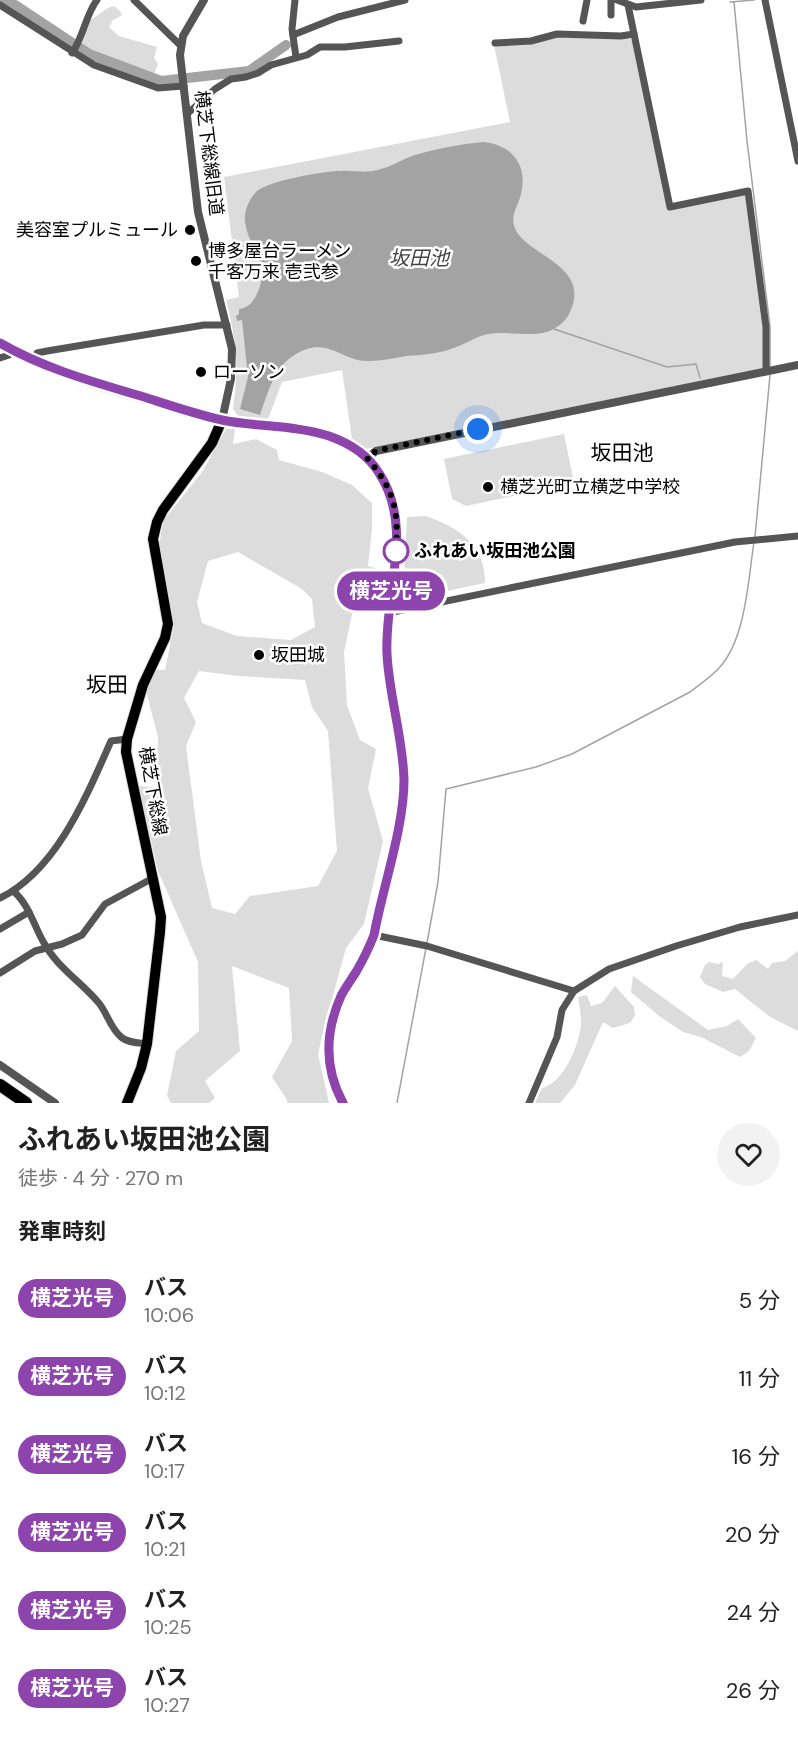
<!DOCTYPE html>
<html lang="ja">
<head>
<meta charset="utf-8">
<style>
	:root { --surface:#fff; --page:#f2f2f2; --text:#222; --muted:#767676 }
	body { margin:0; font-family:"DM Sans","Noto Sans JP",sans-serif; background:var(--page); color:var(--text); height:100vh; display:flex; flex-direction:column; font-size:22px; white-space:nowrap }
	* { box-sizing:border-box; margin:0 }
	p { font-size:20px; color:var(--muted) }
	.icon { flex:none; width:33px; height:33px; fill:none; stroke:currentColor; stroke-width:2; stroke-linecap:round; stroke-linejoin:round }
	.map { position:relative; height:1103px; overflow:hidden }
	.details { display:flex; flex-direction:column; background:var(--surface); flex:1 }
	.details>* { flex:none }
	.badge { padding:0 12px; border-radius:20px; font-size:21px; line-height:39px }
	.you { position:absolute; width:30px; height:30px; margin:-15px; border:4px solid #fff; border-radius:50%; background:#1a73e8; box-shadow:0 0 0 9px #1a73e833 }
	.map>.badge { position:absolute; translate:-50% -50%; box-shadow:0 0 0 3px #fff }
	h2 { padding:0 18px; font-size:22px; line-height:54px }
	.round { display:grid; place-items:center; flex:none; width:63px; height:63px; border-radius:32px; background:var(--page) }
	.head { display:flex; align-items:center; justify-content:space-between; height:102px; padding:0 18px }
	h1 { font-size:28px; font-weight:700; line-height:45px }
	ul { padding:0; list-style:none }
	li { display:flex; align-items:center; gap:18px; height:78px; padding:0 18px }
	li div { flex:1 }
	li b { display:block; font-size:22px }
	li em { font-style:normal }
	li .badge { min-width:66px; font-weight:700; text-align:center }
	.map>svg:first-child { display:block }
	.green { fill:#dcdcdc; fill-rule:evenodd }
	.water { fill:#a3a3a3 }
	.lines { fill:none; stroke-linecap:round; stroke-linejoin:round }
	.stream { stroke:#a3a3a3; stroke-width:1.5 }
	.river { stroke:#a3a3a3; stroke-width:10 }
	.primary-casing { stroke:#dbdbdb; stroke-width:12 }
	.motorway-casing { stroke:#dbdbdb; stroke-width:14 }
	.minor { stroke:#555; stroke-width:7 }
	.tertiary { stroke:#555; stroke-width:8 }
	.primary { stroke:#000; stroke-width:10 }
	.motorway { stroke:#000; stroke-width:12 }
	.line-casing { stroke:#fff; stroke-width:14 }
	.line { stroke:#8e44ad; stroke-width:9 }
	.walk { stroke:#000; stroke-width:6; stroke-dasharray:0 10.8 }
	.poi-dot { fill:#000; stroke:#fff; stroke-width:2 }
	.stop-dot { fill:#fff; stroke:#8e44ad; stroke-width:3 }
	.labels { text-anchor:middle; stroke-width:5; stroke-linejoin:round; paint-order:stroke }
	.street-label { font-size:18px; fill:#000; stroke:#fff }
	.poi-label { font-size:18px; fill:#000; stroke:#fff; text-anchor:start }
	.stop-label { font-size:18px; font-weight:bold; fill:#000; stroke:#fff; text-anchor:start }
	.water-label { font-size:20px; font-style:italic; fill:#444; stroke:#fff }
	.quarter-label { font-size:21px; fill:#000; stroke:#fff }
</style>
</head>
<body>
<div class="map">
<svg width="798" height="1103" viewBox="0 0 798 1103">
	<rect width="100%" height="100%" fill="#fff"/>
	<!-- green -->
	<g class="green">
		<path d="M114,6L119,10L122,15L113,20L109,27L119,36L157,47L154,58L158,64L153,76L90,52L81,46L90,20C100,15 104,8 114,6Z"/>
		<path d="M557,36L628,38L633,40L668,210L746,194L764,328V368L366,449L352,439L342,370L282,382L268,419L238,416L233,409C239,365 237,343 226,300L239,297L224,177L510,122L494,45Z"/>
		<path d="M226,429H235L233,444L256,439L277,450L279,460L322,472L352,485L372,503V529L368,566L386,571L376,586L354,605L344,652L347,705L360,740L376,749L368,788L383,841L364,924L346,948L324,1028L318,1054L329,1103H287V1100L272,1077L292,1041L289,988L232,966L240,1051L205,1081L215,1098L209,1103H171L167,1096L176,1051L199,1031L198,962L158,871L139,786L157,788L158,737L146,691L156,670H165L174,625L158,553L163,521L202,472ZM238,552L302,589L312,599L315,627L291,640L237,636L202,623L197,602L208,561ZM199,671L238,676L305,680L312,707L328,731L337,851L318,886L250,896L235,914L212,908L201,861L186,746L196,722L184,698Z"/>
		<path d="M564,434L574,483L466,506L452,499L444,459Z"/>
		<path d="M426,516C459,528 485,544 485,583L409,599L403,595L407,517Z"/>
		<path d="M798,951V1031L770,1017L735,989L723,992L705,984L700,977L705,965L709,962L718,964L723,962L722,976L733,979L747,964L756,960L768,969L772,963L785,961Z"/>
		<path d="M633,976L708,1030L727,1026L738,1019L756,1038L749,1051L740,1057L701,1037L683,1032L659,1016L631,992Z"/>
		<path d="M615,986L634,1007L635,1015L630,1023L613,1028L603,1022L575,1085L560,1103H535L542,1088C564,1083 581,1042 581,1021C581,1013 579,1005 578,997L587,995L591,1006L602,1003Z"/>
	</g>
	<!-- water -->
	<path class="water" d="M483,142C521,146 531,176 516,208C495,255 601,255 568,316C564,323 555,329 547,332C527,337 508,331 488,334C474,337 464,345 451,349C437,354 420,355 406,356C394,358 382,361 370,361C342,363 329,335 296,354C274,366 268,393 260,415L240,409L248,377L242,320L237,321L236,316L239,314V309C248,308 252,303 256,296C273,262 248,250 245,221C244,210 249,200 256,192C267,181 323,171 340,171C351,170 361,173 372,171C388,169 400,160 415,155C436,149 460,144 483,142Z"/>
	<g class="lines">
		<!-- stream -->
		<g class="stream">
			<path d="M730,2L754,0"/>
			<path d="M734,2L747,141L770,326V367"/>
			<path d="M554,329L667,367L696,364L700,378"/>
			<path d="M755,537L770,375"/>
			<path d="M427,943L438,882L446,789L536,767L572,754L690,692C699,685 711,677 719,668C746,639 748,580 754,542"/>
			<path d="M397,1103L426,948"/>
		</g>
		<!-- river -->
		<path class="river" d="M4,0L15,5L89,54L161,81L249,71L286,45"/>
		<defs>
			<path id="primary" d="M0,343C68,382 147,398 222,420L212,443L163,510L157,522L153,539L168,624L165,638L143,685L127,739L126,752L161,917L160,932L147,1044L141,1068L127,1103"/>
			<path id="motorway" d="M0,1085L26,1103"/>
		</defs>
		<!-- primary casing -->
		<use href="#primary" class="primary-casing"/>
		<!-- motorway casing -->
		<use href="#motorway" class="motorway-casing"/>
		<!-- minor -->
		<g class="minor">
			<path d="M134,0L181,46"/>
			<path d="M295,0L292,29L296,57"/>
			<path d="M617,0L636,7L701,0"/>
			<path d="M765,0L798,161"/>
			<path d="M0,5L94,65L158,88L184,86"/>
			<path d="M628,5L670,207L748,191L766,327V371"/>
			<path d="M611,15V0"/>
			<path d="M583,21L587,0"/>
			<path d="M293,35L338,17L405,0"/>
			<path d="M495,43L531,41L557,34L621,36L634,34"/>
			<path d="M72,53C84,36 85,16 97,0"/>
			<path d="M187,114L215,89L231,79L246,77L258,73L271,65L307,55L320,47H345L399,41"/>
			<path d="M0,358L9,355L12,350"/>
			<path d="M32,360L37,353L47,351L204,325H227"/>
			<path d="M388,613L735,542L798,536"/>
			<path d="M13,891C29,904 34,926 44,943C57,967 81,982 98,1002C107,1012 110,1028 121,1037C128,1043 139,1043 147,1044"/>
			<path d="M0,898C57,870 87,795 111,741L127,739"/>
			<path d="M0,929L29,912"/>
			<path d="M374,935L427,946L574,991"/>
			<path d="M0,973L35,951L62,944L82,935L105,904L153,878"/>
			<path d="M529,1103L557,1037L562,1010L574,991L609,969L676,946L740,927L798,915"/>
		</g>
		<!-- tertiary -->
		<g class="tertiary">
			<path d="M204,0L183,36L180,55L198,212L232,349L231,379L222,420L315,433C343,440 366,452 382,477C415,529 383,597 387,656C390,697 403,737 404,778C405,803 398,826 393,850C386,878 379,906 374,935C369,948 363,960 356,972C351,980 345,988 341,996C325,1032 324,1068 343,1103"/>
			<path d="M367,458L376,451L798,365"/>
			<path d="M0,1065L55,1103"/>
		</g>
		<!-- primary -->
		<use href="#primary" class="primary"/>
		<!-- motorway -->
		<use href="#motorway" class="motorway"/>
	</g>
	<g class="lines">
		<defs>
			<path id="line" d="M0,343C45,369 94,382 144,397C169,405 195,414 222,420C257,427 295,425 329,436C349,443 368,455 379,473C415,528 384,593 387,654C389,696 403,737 404,780C404,828 383,886 374,935C369,948 363,960 356,972C351,980 345,988 341,996C325,1032 324,1068 343,1103"/>
		</defs>
		<!-- line casing -->
		<use href="#line" class="line-casing"/>
		<!-- line -->
		<use href="#line" class="line"/>
		<!-- walk -->
		<path class="walk" d="M396,551L395,555C400,514 395,490 367,458L376,451L478,429"/>
	</g>
	<!-- markers -->
	<g class="poi-dot">
		<circle cx="190" cy="230" r="6"/>
		<circle cx="196" cy="261" r="6"/>
		<circle cx="201" cy="372" r="6"/>
		<circle cx="488" cy="487" r="6"/>
		<circle cx="259" cy="655" r="6"/>
	</g>
	<circle class="stop-dot" cx="396" cy="551" r="12"/>
	<g class="labels">
		<!-- street labels -->
		<g class="street-label">
			<text transform="translate(209 153) rotate(83)" y="6">横芝下総線旧道</text>
			<text transform="translate(153 791) rotate(80)" y="6">横芝下総線</text>
		</g>
		<!-- poi labels -->
		<g class="poi-label">
			<text x="178" y="236" text-anchor="end">美容室プルミュール</text>
			<text x="208" y="257">博多屋台ラーメン<tspan x="208" dy="21">千客万来 壱弐参</tspan></text>
			<text x="213" y="378">ローソン</text>
			<text x="500" y="493">横芝光町立横芝中学校</text>
			<text x="271" y="661">坂田城</text>
		</g>
		<!-- stop labels -->
		<g class="stop-label">
			<text x="414" y="557">ふれあい坂田池公園</text>
		</g>
		<!-- water labels -->
		<g class="water-label">
			<text x="419" y="265">坂田池</text>
		</g>
		<!-- quarter labels -->
		<g class="quarter-label">
			<text x="622" y="460">坂田池</text>
			<text x="107" y="692">坂田</text>
		</g>
	</g>
</svg>
<div class="you" style="left:478px;top:429px"></div>
<b class="badge" style="left:391px;top:591px;background:#8e44ad;color:#fff">横芝光号</b>
</div>
<section class="details">
<div class="head"><div><h1>ふれあい坂田池公園</h1><p>徒歩 · 4 分 · 270 m</p></div><a class="round"><svg class="icon" aria-label="heart" viewBox="0 0 24 24"><path d="M12 20l-8-8c-3-5 5-10 8-4 3-6 11-1 8 4z"/></svg></a></div>
<h2>発車時刻</h2>
<ul>
<li><span class="badge" style="background:#8e44ad;color:#fff">横芝光号</span><div><b>バス</b><p>10:06</p></div><em>5 分</em></li>
<li><span class="badge" style="background:#8e44ad;color:#fff">横芝光号</span><div><b>バス</b><p>10:12</p></div><em>11 分</em></li>
<li><span class="badge" style="background:#8e44ad;color:#fff">横芝光号</span><div><b>バス</b><p>10:17</p></div><em>16 分</em></li>
<li><span class="badge" style="background:#8e44ad;color:#fff">横芝光号</span><div><b>バス</b><p>10:21</p></div><em>20 分</em></li>
<li><span class="badge" style="background:#8e44ad;color:#fff">横芝光号</span><div><b>バス</b><p>10:25</p></div><em>24 分</em></li>
<li><span class="badge" style="background:#8e44ad;color:#fff">横芝光号</span><div><b>バス</b><p>10:27</p></div><em>26 分</em></li>
</ul>
</section>
</body>
</html>
